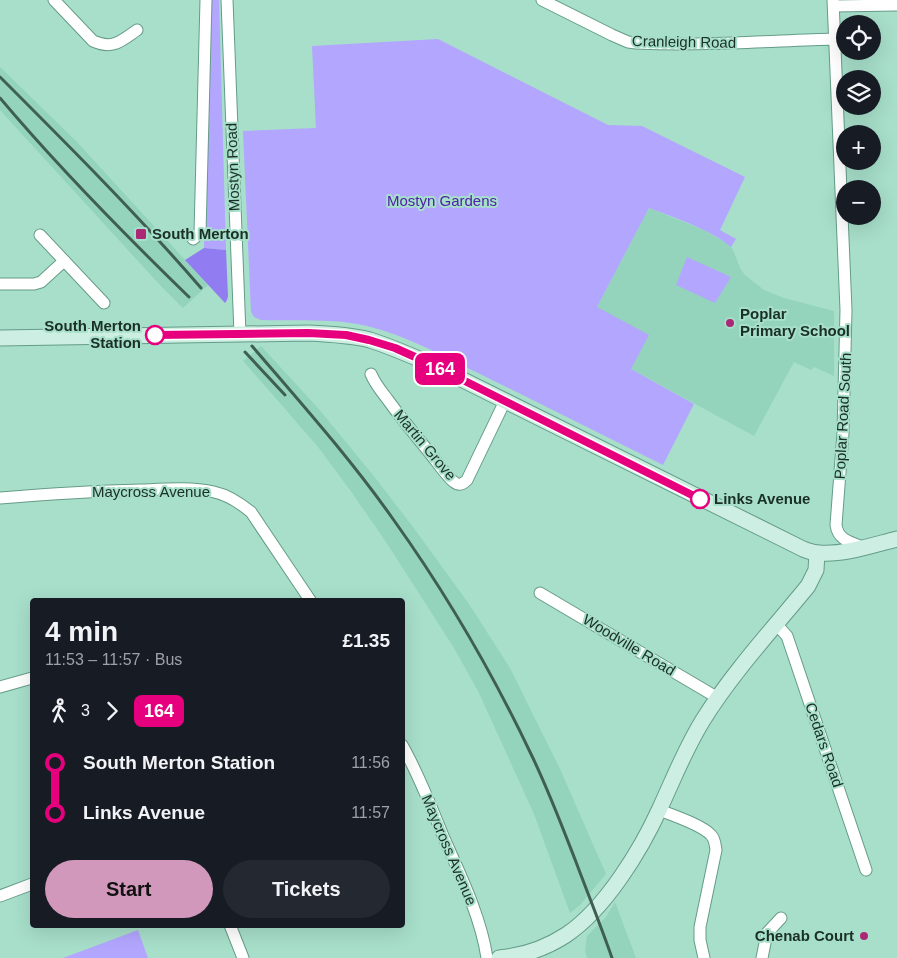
<!DOCTYPE html>
<html lang="en">
<head>
<meta charset="utf-8">
<style>
	:root { --surface:#171b24; --page:#242831; --text:#f1f3f6; --muted:#9ea1a6; --accent:#d198bc }
	body { margin:0; font-family:Arial,sans-serif; background:var(--page); color:var(--text); height:100vh; display:flex; flex-direction:column; font-size:19px; white-space:nowrap }
	* { box-sizing:border-box; margin:0 }
	p { font-size:16px; color:var(--muted) }
	.icon { flex:none; width:28px; height:28px; fill:none; stroke:currentColor; stroke-width:2; stroke-linecap:round; stroke-linejoin:round }
	.map { position:relative; flex:1; overflow:hidden }
	.side { position:absolute; left:30px; top:598px; width:375px; height:330px; display:flex; flex-direction:column; background:var(--surface); border-radius:5px; box-shadow:0 5px 20px #0002 }
	.side>* { flex:none }
	.badge { padding:0 10px; border-radius:8px; font-size:18px; line-height:32px }
	.fabs { position:absolute; left:836px; top:15px; display:grid; gap:10px }
	.fabs a { display:grid; place-items:center; width:45px; height:45px; border-radius:50%; background:var(--surface); box-shadow:0 5px 20px #0002; font-size:25px }
	.map>.badge { position:absolute; translate:-50% -50%; box-shadow:0 0 0 2px #fff }
	.legs { display:flex; align-items:center; gap:8px; height:55px; padding:0 15px; font-size:16px }
	.legs p { margin-inline-start:auto }
	.overview { display:flex; align-items:center; justify-content:space-between; height:85px; padding:0 15px }
	h1 { font-size:28px; font-weight:700; line-height:38px }
	.primary-button { display:flex; gap:10px; margin-top:auto; padding:10px 15px }
	.primary-button a { flex:1; height:58px; border-radius:30px; background:var(--accent); color:#111; font-size:20px; font-weight:700; line-height:58px; text-align:center }
	.primary-button a+a { background:var(--page); color:var(--text) }
	ul { padding:0 15px; list-style:none }
	li { display:flex; align-items:center; gap:18px; height:50px; font-size:19px }
	li i { display:grid; place-items:center; width:8px; height:100%; margin:0 6px; background:currentColor }
	li i::after { content:''; width:12px; height:12px; margin:-6px; border:4px solid; border-radius:50%; background:var(--surface) }
	li p { margin-inline-start:auto }
	li:first-child i { background:linear-gradient(#0000 50%,currentColor 0) }
	li:last-child i { background:linear-gradient(currentColor 50%,#0000 0) }
	.map>svg:first-child { display:block }
	.built { fill:#94d4bc }
	.green { fill:#b3a6fe }
	.forest { fill:#927cf1 }
	.lines { fill:none; stroke-linecap:round; stroke-linejoin:round }
	.street-casing { stroke:#659c88; stroke-width:13 }
	.secondary-casing { stroke:#659c88; stroke-width:17 }
	.street { stroke:#fff; stroke-width:11 }
	.secondary { stroke:#cceee3; stroke-width:15 }
	.rail { stroke:#3f5f53; stroke-width:3 }
	.line-1-casing { stroke:#fff; stroke-width:11 }
	.line-1 { stroke:#e6007e; stroke-width:8 }
	.poi-dot { fill:#aa2875; stroke:#a7dfca; stroke-width:2 }
	.stop-1-dot { fill:#fff; stroke:#e6007e; stroke-width:2.5 }
	.labels { text-anchor:middle; stroke-width:4; stroke-linejoin:round; paint-order:stroke }
	.street-label { font-size:15px; fill:#192f27; stroke:#a7dfca }
	.park-label { font-size:15px; fill:#4f20aa; stroke:#a7dfca }
	.poi-label { font-size:15px; font-weight:bold; fill:#192f27; stroke:#a7dfca; text-anchor:start }
	.stop-label { font-size:15px; font-weight:bold; fill:#192f27; stroke:#a7dfca; text-anchor:end }
</style>
</head>
<body>
<div class="map">
<svg width="897" height="958" viewBox="0 0 897 958">
	<rect width="100%" height="100%" fill="#a7dfca"/>
	<!-- built -->
	<g class="built">
		<path d="M0,67L76,141L208,285L183,308L159,284L0,110Z"/>
		<path d="M649,208L704,230L725,242L731,247L734,252L740,268L745,275L764,290L784,298L834,311V376L814,367L811,370L794,362L754,436L631,369L597,307Z"/>
		<path d="M261,346L318,408L373,475L413,527L469,604L510,668L560,769L606,874L580,905L570,913L534,814L479,693L454,648L386,542L350,490L318,447L286,410L243,361Z"/>
		<path d="M615,902L636,958H587L585,951L587,936L606,917Z"/>
	</g>
	<!-- green -->
	<g class="green">
		<path d="M211,0H219L226,250L204,248Z"/>
		<path d="M438,39L608,125L642,126L745,177L720,230L736,239L731,247C710,229 675,218 649,208L597,307L649,335L631,369L694,404L663,465C602,435 543,405 482,375C445,357 408,336 367,326C335,318 294,321 261,320L254,317L251,312L243,131L316,128L312,46Z"/>
		<path d="M687,257L731,277L715,303L676,285Z"/>
		<path d="M138,930L148,958H63Z"/>
	</g>
	<!-- forest -->
	<path class="forest" d="M204,248L226,250L228,296L227,300L225,303L185,260Z"/>
	<g class="lines">
		<defs>
			<g id="street">
				<path d="M54,0L93,41C113,50 121,41 137,30"/>
				<path d="M227,0L240,334"/>
				<path d="M542,0L612,35L628,42L636,43C703,46 769,41 835,39"/>
				<path d="M833,0L846,310L843,433L836,525C838,540 850,542 863,547"/>
				<path d="M834,6L897,5"/>
				<path d="M40,235L104,303"/>
				<path d="M193,239L200,233L206,0"/>
				<path d="M0,284H34L41,282L64,261"/>
				<path d="M371,374C375,384 382,392 388,400C401,418 415,435 429,452C435,459 447,477 454,482C459,486 463,484 467,480L505,401"/>
				<path d="M0,498C47,494 94,491 141,490C165,489 191,487 214,492C228,495 240,503 251,512L310,600"/>
				<path d="M540,593L718,698"/>
				<path d="M777,625L787,636L866,870"/>
				<path d="M0,687L32,678"/>
				<path d="M402,745C418,773 431,806 443,836C460,874 481,917 487,958"/>
				<path d="M659,810C672,815 702,825 711,835C715,839 715,844 716,850L700,927V940L704,958"/>
				<path d="M0,896L32,884"/>
				<path d="M230,925L243,958"/>
				<path d="M762,958L767,933L781,918"/>
			</g>
			<g id="secondary">
				<path d="M0,338L308,333C329,334 350,335 370,340C392,347 412,356 433,365L803,549C808,551 813,553 819,553C844,555 873,545 897,539"/>
				<path d="M499,958C522,956 546,948 566,935C605,909 641,850 660,808C674,778 685,749 703,720C733,672 772,630 808,586L816,570L817,553"/>
			</g>
		</defs>
		<!-- street casing -->
		<use href="#street" class="street-casing"/>
		<!-- secondary casing -->
		<use href="#secondary" class="secondary-casing"/>
		<!-- street -->
		<use href="#street" class="street"/>
		<!-- secondary -->
		<use href="#secondary" class="secondary"/>
		<!-- rail -->
		<g class="rail">
			<path d="M0,77C69,146 138,215 201,288"/>
			<path d="M0,98C59,168 123,233 189,297"/>
			<path d="M252,346C300,402 350,458 393,519C446,593 492,672 531,754C548,789 562,826 576,862C588,894 601,926 612,958"/>
			<path d="M245,352L285,395"/>
		</g>
	</g>
	<g class="lines">
		<defs>
			<path id="line-1" d="M155,335L308,333L346,335L369,340L395,348L433,365L700,499"/>
		</defs>
		<!-- line-1 casing -->
		<use href="#line-1" class="line-1-casing"/>
		<!-- line-1 -->
		<use href="#line-1" class="line-1"/>
	</g>
	<!-- markers -->
	<g class="poi-dot">
		<rect x="135" y="228" width="12" height="12" rx="2.5"/>
		<circle cx="730" cy="323" r="5"/>
		<circle cx="864" cy="936" r="5"/>
	</g>
	<g class="stop-1-dot">
		<circle cx="155" cy="335" r="9"/>
		<circle cx="700" cy="499" r="9"/>
	</g>
	<g class="labels">
		<!-- street labels -->
		<g class="street-label">
			<text transform="translate(684 42) rotate(1)" y="5">Cranleigh Road</text>
			<text transform="translate(233 167) rotate(-92)" y="5">Mostyn Road</text>
			<text transform="translate(843 416) rotate(-87)" y="5">Poplar Road South</text>
			<text transform="translate(425 445) rotate(50)" y="5">Martin Grove</text>
			<text x="151" y="497">Maycross Avenue</text>
			<text transform="translate(629 645) rotate(31)" y="5">Woodville Road</text>
			<text transform="translate(824 745) rotate(71)" y="5">Cedars Road</text>
			<text transform="translate(449 850) rotate(67)" y="5">Maycross Avenue</text>
		</g>
		<!-- park labels -->
		<g class="park-label">
			<text x="442" y="206">Mostyn Gardens</text>
		</g>
		<!-- poi labels -->
		<g class="poi-label">
			<text x="152" y="239">South Merton</text>
			<text x="740" y="319">Poplar<tspan x="740" dy="17">Primary School</tspan></text>
			<text x="854" y="941" text-anchor="end">Chenab Court</text>
		</g>
		<!-- stop labels -->
		<g class="stop-label">
			<text x="141" y="331">South Merton<tspan x="141" dy="17">Station</tspan></text>
			<text x="714" y="504" text-anchor="start">Links Avenue</text>
		</g>
	</g>
</svg>
<div class="fabs">
<a><svg class="icon" aria-label="locate" viewBox="0 0 24 24"><circle cx="12" cy="12" r="6"/><path d="M12 2v4M12 18v4M2 12h4M18 12h4"/></svg></a>
<a><svg class="icon" aria-label="layers" viewBox="0 0 24 24"><path d="M12 4l9 5-9 5-9-5zM3 14l9 5 9-5"/></svg></a>
<a>+</a>
<a>−</a>
</div>
<b class="badge" style="left:440px;top:369px;background:#e6007e;color:#fff">164</b>
<section class="side">
<div class="overview"><div><h1>4 min</h1><p>11:53 – 11:57 · Bus</p></div><b>£1.35</b></div>
<div class="legs"><svg class="icon" aria-label="walk" viewBox="0 0 24 24"><circle cx="13" cy="4" r="2"/><path d="M13 8l-2 6 4 7M11 14l-3 7M7 12l3-4h3l4 4"/></svg>3<svg class="icon" aria-label="forward" viewBox="0 0 24 24"><path d="M9 5l7 7-7 7"/></svg><b class="badge" style="background:#e6007e;color:#fff">164</b></div>
<ul>
<li><i style="color:#e6007e"></i><b>South Merton Station</b><p>11:56</p></li>
<li><i style="color:#e6007e"></i><b>Links Avenue</b><p>11:57</p></li>
</ul>
<div class="primary-button"><a>Start</a><a>Tickets</a></div>
</section>
</div>
</body>
</html>
